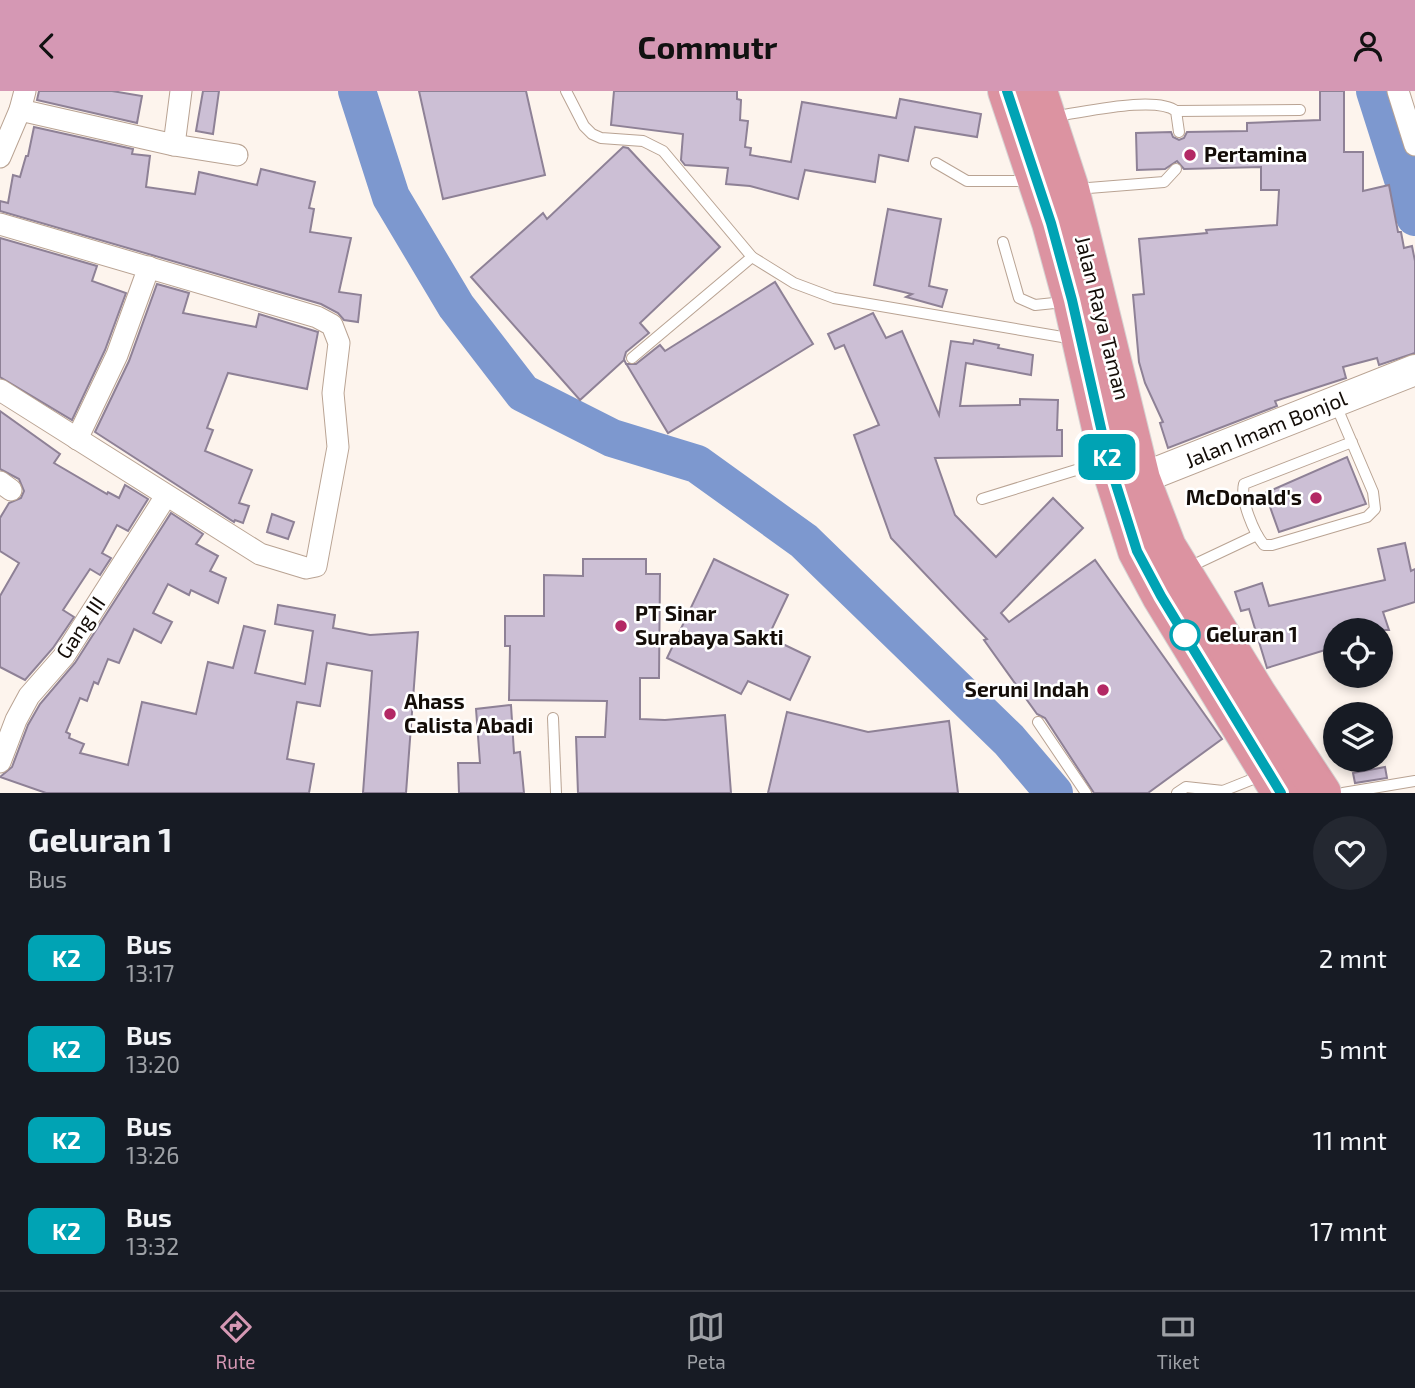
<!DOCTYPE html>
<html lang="id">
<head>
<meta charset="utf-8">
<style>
	:root { --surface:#171b24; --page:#242831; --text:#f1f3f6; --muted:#9ea1a6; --line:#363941; --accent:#d598b4 }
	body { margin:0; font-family:"Exo 2",sans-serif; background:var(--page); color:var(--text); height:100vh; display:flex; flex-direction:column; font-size:26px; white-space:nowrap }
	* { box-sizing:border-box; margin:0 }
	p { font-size:23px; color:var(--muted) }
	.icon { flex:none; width:38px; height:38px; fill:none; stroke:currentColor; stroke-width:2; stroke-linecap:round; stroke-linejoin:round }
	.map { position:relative; height:702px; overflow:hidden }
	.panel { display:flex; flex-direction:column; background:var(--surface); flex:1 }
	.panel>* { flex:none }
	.badge { padding:0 14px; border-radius:10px; font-size:24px; line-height:46px }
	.controls { position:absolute; left:1323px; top:527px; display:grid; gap:14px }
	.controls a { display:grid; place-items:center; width:70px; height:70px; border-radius:50%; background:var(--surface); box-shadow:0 4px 10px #0003; font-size:35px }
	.map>.badge { position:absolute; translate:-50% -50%; box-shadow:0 0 0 4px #fff }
	.round { display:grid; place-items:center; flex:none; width:74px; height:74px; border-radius:37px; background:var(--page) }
	.headline { display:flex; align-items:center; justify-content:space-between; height:119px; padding:0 28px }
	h1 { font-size:33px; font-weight:700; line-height:52px }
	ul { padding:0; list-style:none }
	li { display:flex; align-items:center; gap:21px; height:91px; padding:0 28px }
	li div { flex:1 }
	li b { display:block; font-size:26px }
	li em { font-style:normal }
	li .badge { min-width:77px; font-weight:700; text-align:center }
	header { display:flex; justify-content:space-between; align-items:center; height:91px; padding:0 28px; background:var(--accent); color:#111; font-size:32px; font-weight:700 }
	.dock { display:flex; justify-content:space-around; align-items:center; height:98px; border-top:2px solid var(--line); background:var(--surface); font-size:19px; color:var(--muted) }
	.dock a { display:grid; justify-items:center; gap:4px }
	.dock .current { color:var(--accent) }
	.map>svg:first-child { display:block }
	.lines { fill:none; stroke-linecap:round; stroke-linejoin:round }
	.river { stroke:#7d98cf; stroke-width:38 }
	.building { fill:#ccbfd5; stroke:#8e8196; stroke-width:2 }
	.lane-casing { stroke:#b9a393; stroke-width:12 }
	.street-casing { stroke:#b9a393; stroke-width:23 }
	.secondary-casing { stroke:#b9a393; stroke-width:32 }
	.highway-casing { stroke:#d5d3d3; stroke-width:40 }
	.lane { stroke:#fff; stroke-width:10 }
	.street { stroke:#fff; stroke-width:21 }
	.secondary { stroke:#fff; stroke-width:30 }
	.highway { stroke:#dc93a1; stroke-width:38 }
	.line-casing { stroke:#fff; stroke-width:16 }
	.line { stroke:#00a3b4; stroke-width:10 }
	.poi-dot { fill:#b32864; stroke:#fff; stroke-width:2.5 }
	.stop-dot { fill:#fff; stroke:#00a3b4; stroke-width:3.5 }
	.labels { text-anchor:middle; stroke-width:5; stroke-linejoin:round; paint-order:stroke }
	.poi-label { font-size:21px; font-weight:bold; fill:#140d08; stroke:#fff; text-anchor:start }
	.street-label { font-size:21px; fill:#140d08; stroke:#fff }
	.stop-label { font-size:21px; font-weight:bold; fill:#140d08; stroke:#fff; text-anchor:start }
</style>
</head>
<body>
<header><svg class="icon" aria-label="back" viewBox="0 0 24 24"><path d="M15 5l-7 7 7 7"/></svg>Commutr<svg class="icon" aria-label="person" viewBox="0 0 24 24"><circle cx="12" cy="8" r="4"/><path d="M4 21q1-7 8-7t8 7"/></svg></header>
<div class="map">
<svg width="1415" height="702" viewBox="0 0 1415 702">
	<rect width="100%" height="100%" fill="#fdf4ed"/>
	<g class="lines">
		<!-- river -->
		<g class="river">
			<path d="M357,0L391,106L456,215L523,302L612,347L697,373L804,450L1009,649L1054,702"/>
			<path d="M1375,0L1415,126"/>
		</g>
	</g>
	<!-- building -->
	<g class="building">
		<path d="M39,0H112L142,5L137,32L37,9Z"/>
		<path d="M203,0H219L213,43L196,40Z"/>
		<path d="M419,0H526L545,84L443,108Z"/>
		<path d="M614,0H737V8L741,9L740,29L748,30L745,56L751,57L750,64L791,71L802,11L896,27L900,8L981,23L977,46L915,36L908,70L879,64L875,91L805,79L798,108L750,95L726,93L728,77L685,74L681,69L683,43L611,34Z"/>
		<path d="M1320,0H1344V61H1363V100L1389,94L1398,141H1401L1404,157L1412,155L1415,170V262L1379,274L1377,267L1343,276L1346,287L1275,310L1277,315L1168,357L1160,332L1163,331L1145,292L1139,271L1133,204L1144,203L1139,148L1207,142L1206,139L1277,134L1279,99H1261V76L1184,78L1177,70L1165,78L1137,79L1136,42L1171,41L1173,46L1179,49L1184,47L1187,41L1247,40V32L1320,29Z"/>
		<path d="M34,36L133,58L132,63L150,65L146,96L195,103L199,81L257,94L261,78L315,91L309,117L314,118L310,141L351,147L339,201L361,204L358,231L344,229L338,222L321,213L0,120V110L8,112L13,84L20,86L26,65H28Z"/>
		<path d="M623,56L628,57L720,156L640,232L649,242L626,261L624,268L626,273H636L660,254L665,260L775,191L813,253L668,342L624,269L580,309L471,186L543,122L547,128Z"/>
		<path d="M888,118L941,128L929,195L947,199L942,216L906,206L912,203L874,194Z"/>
		<path d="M0,147L97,175L92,190L126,202L105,259L72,329L0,286Z"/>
		<path d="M157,193L189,202L183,222L256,236L259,223L318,241L307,298L228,282L207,337L213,339L205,360L252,379L239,412L249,415L243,432L235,429L234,431L95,341L129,270Z"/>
		<path d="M873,222L886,247L902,240L939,324L951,250L973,253L974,249L999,254L998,257L1033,264L1031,284L966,272L960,315L1020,314V308L1058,309L1057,339H1062V365L935,367L955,424L996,466L1053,407L1083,437L1001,522L1009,531L1095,469L1222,648L1148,702H1094L1045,627L1037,623L984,549L987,548L891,447L854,344L879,334L844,254L835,258L828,243Z"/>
		<path d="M0,320L60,363L54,372L107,403L108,401L119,407L125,394L148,408L128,440L117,434L102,462L111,467L100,484L90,478L63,519L74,526L53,557L25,589L0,576V505L19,472L0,460V427L9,412L21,407L24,400L19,388L0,378Z"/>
		<path d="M1347,366L1366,413L1279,441L1265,402Z"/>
		<path d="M171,422L203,443L196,453L218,465L210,480L226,487L218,512L191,499L189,504L168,493L153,522L172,531L161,552L134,538L119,572L108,568L98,593L94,591L87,610L80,607L66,641L70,643L69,647L84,653L80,662L128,674L142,611L196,623L208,571L233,577L244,535L265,540L255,582L305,593L313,540L275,533L278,514L335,524L333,537L370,544L418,541L406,702H363L372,580L327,572L320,615L297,611L287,668L314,673L309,702H46L0,686L12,676L28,634L40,613L75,572Z"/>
		<path d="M272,423L294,431L288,448L267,441Z"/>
		<path d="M1405,452L1411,480L1415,478V511L1383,521L1389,539H1335V556L1267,577L1249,518L1241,520L1235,501L1262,492L1269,515L1385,489L1378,458Z"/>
		<path d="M583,468H646V483H660L659,587H640V628L665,629L725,624L731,702H578L576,646H605L607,610L509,609L510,555H505V525H544V484L583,485Z"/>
		<path d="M714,468L788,504L768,546L810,566L790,609L748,590L741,603L667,567Z"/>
		<path d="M511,614L514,662L520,661L524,702H459L458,672H480L476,618Z"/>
		<path d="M787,621L868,641L949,630L958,702H768Z"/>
		<path d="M1385,676L1387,687L1355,692L1353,682Z"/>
	</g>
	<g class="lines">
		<defs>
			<g id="lane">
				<path d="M566,0L584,35L592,43L601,47L643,50L663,60L752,166L794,192L834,207L1074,248"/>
				<path d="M1176,20L1300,19"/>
				<path d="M1055,25C1082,22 1155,4 1176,20L1179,41"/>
				<path d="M936,72L967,90H1029"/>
				<path d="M1076,98L1164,91L1176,78"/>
				<path d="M1003,151L1019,207L1035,214L1064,211"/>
				<path d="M632,267L752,166"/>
				<path d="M1335,312L1373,401L1375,418L1367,426L1272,454H1264C1254,442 1240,409 1244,393L1352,351"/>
				<path d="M982,408L1102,371"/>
				<path d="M1187,477L1257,444"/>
				<path d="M553,627L556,702"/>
				<path d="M1038,631L1086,702"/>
				<path d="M1177,702L1186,696L1223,700L1263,684"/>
				<path d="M1343,702L1415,690"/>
			</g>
			<g id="street">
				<path d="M1398,0L1415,54"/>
				<path d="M20,19L174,54L237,64"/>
				<path d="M174,54L181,0"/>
				<path d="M0,66L20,19L25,0"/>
				<path d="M0,133L317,226L332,234L339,252L333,302L338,356L316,475L306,477L260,463L0,299"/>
				<path d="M77,348L117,264L149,176"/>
				<path d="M0,391L11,399"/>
				<path d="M0,671L16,629L29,605L64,565L166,405"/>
			</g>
			<path id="secondary" d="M1122,395L1415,279"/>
			<g id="highway">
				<path d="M1007,0L1051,132L1072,209L1108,368L1137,460L1161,505L1281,702"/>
				<path d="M1038,0L1070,98L1141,388L1167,456L1257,603L1322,702"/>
			</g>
		</defs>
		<!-- lane casing -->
		<use href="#lane" class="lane-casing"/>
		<!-- street casing -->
		<use href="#street" class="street-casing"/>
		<!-- secondary casing -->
		<use href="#secondary" class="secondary-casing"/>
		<!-- highway casing -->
		<use href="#highway" class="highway-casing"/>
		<!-- lane -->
		<use href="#lane" class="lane"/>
		<!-- street -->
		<use href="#street" class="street"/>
		<!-- secondary -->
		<use href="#secondary" class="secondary"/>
		<!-- highway -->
		<use href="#highway" class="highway"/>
	</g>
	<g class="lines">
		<defs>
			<path id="line" d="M1007,0L1051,132L1072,209L1108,368L1137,460L1161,505L1281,702"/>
		</defs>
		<!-- line casing -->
		<use href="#line" class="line-casing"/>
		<!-- line -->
		<use href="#line" class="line"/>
	</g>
	<!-- markers -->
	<g class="poi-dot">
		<circle cx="1190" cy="64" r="7"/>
		<circle cx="1316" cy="407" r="7"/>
		<circle cx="621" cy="535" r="7"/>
		<circle cx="1103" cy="599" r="7"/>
		<circle cx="390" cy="623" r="7"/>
	</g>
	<circle class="stop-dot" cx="1185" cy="544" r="14"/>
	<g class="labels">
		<!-- poi labels -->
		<g class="poi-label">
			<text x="1204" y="71">Pertamina</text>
			<text x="1302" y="414" text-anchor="end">McDonald's</text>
			<text x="635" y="530">PT Sinar<tspan x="635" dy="24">Surabaya Sakti</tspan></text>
			<text x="1089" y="606" text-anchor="end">Seruni Indah</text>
			<text x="404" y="618">Ahass<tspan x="404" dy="24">Calista Abadi</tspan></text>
		</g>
		<!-- street labels -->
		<g class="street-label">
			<text transform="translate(1102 227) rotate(76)" y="7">Jalan Raya Taman</text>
			<text transform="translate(1266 339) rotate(-22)" y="7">Jalan Imam Bonjol</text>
			<text transform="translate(81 537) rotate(-56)" y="7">Gang III</text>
		</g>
		<!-- stop labels -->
		<g class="stop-label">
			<text x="1206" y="551">Geluran 1</text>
		</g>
	</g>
</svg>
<div class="controls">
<a><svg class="icon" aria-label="locate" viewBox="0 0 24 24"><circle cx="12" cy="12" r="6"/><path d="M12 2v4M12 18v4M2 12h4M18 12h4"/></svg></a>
<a><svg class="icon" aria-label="layers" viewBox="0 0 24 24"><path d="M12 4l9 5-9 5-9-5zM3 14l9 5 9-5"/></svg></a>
</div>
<b class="badge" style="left:1107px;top:366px;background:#00a3b4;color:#fff">K2</b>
</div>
<section class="panel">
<div class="headline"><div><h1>Geluran 1</h1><p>Bus</p></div><a class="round"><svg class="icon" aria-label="heart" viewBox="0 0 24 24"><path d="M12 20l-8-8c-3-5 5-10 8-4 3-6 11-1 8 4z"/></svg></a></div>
<ul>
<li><span class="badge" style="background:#00a3b4;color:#fff">K2</span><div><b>Bus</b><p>13:17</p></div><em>2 mnt</em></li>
<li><span class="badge" style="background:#00a3b4;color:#fff">K2</span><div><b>Bus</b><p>13:20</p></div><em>5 mnt</em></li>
<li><span class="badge" style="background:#00a3b4;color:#fff">K2</span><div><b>Bus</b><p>13:26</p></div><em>11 mnt</em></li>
<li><span class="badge" style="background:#00a3b4;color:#fff">K2</span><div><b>Bus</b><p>13:32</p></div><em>17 mnt</em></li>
</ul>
</section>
<nav class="dock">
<a class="current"><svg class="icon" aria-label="directions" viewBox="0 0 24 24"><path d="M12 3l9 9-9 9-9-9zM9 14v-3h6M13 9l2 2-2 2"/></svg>Rute</a>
<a><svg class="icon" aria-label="map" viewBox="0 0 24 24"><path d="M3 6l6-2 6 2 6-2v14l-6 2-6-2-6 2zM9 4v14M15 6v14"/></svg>Peta</a>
<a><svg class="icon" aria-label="tickets" viewBox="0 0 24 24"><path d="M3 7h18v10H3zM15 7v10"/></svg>Tiket</a>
</nav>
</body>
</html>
